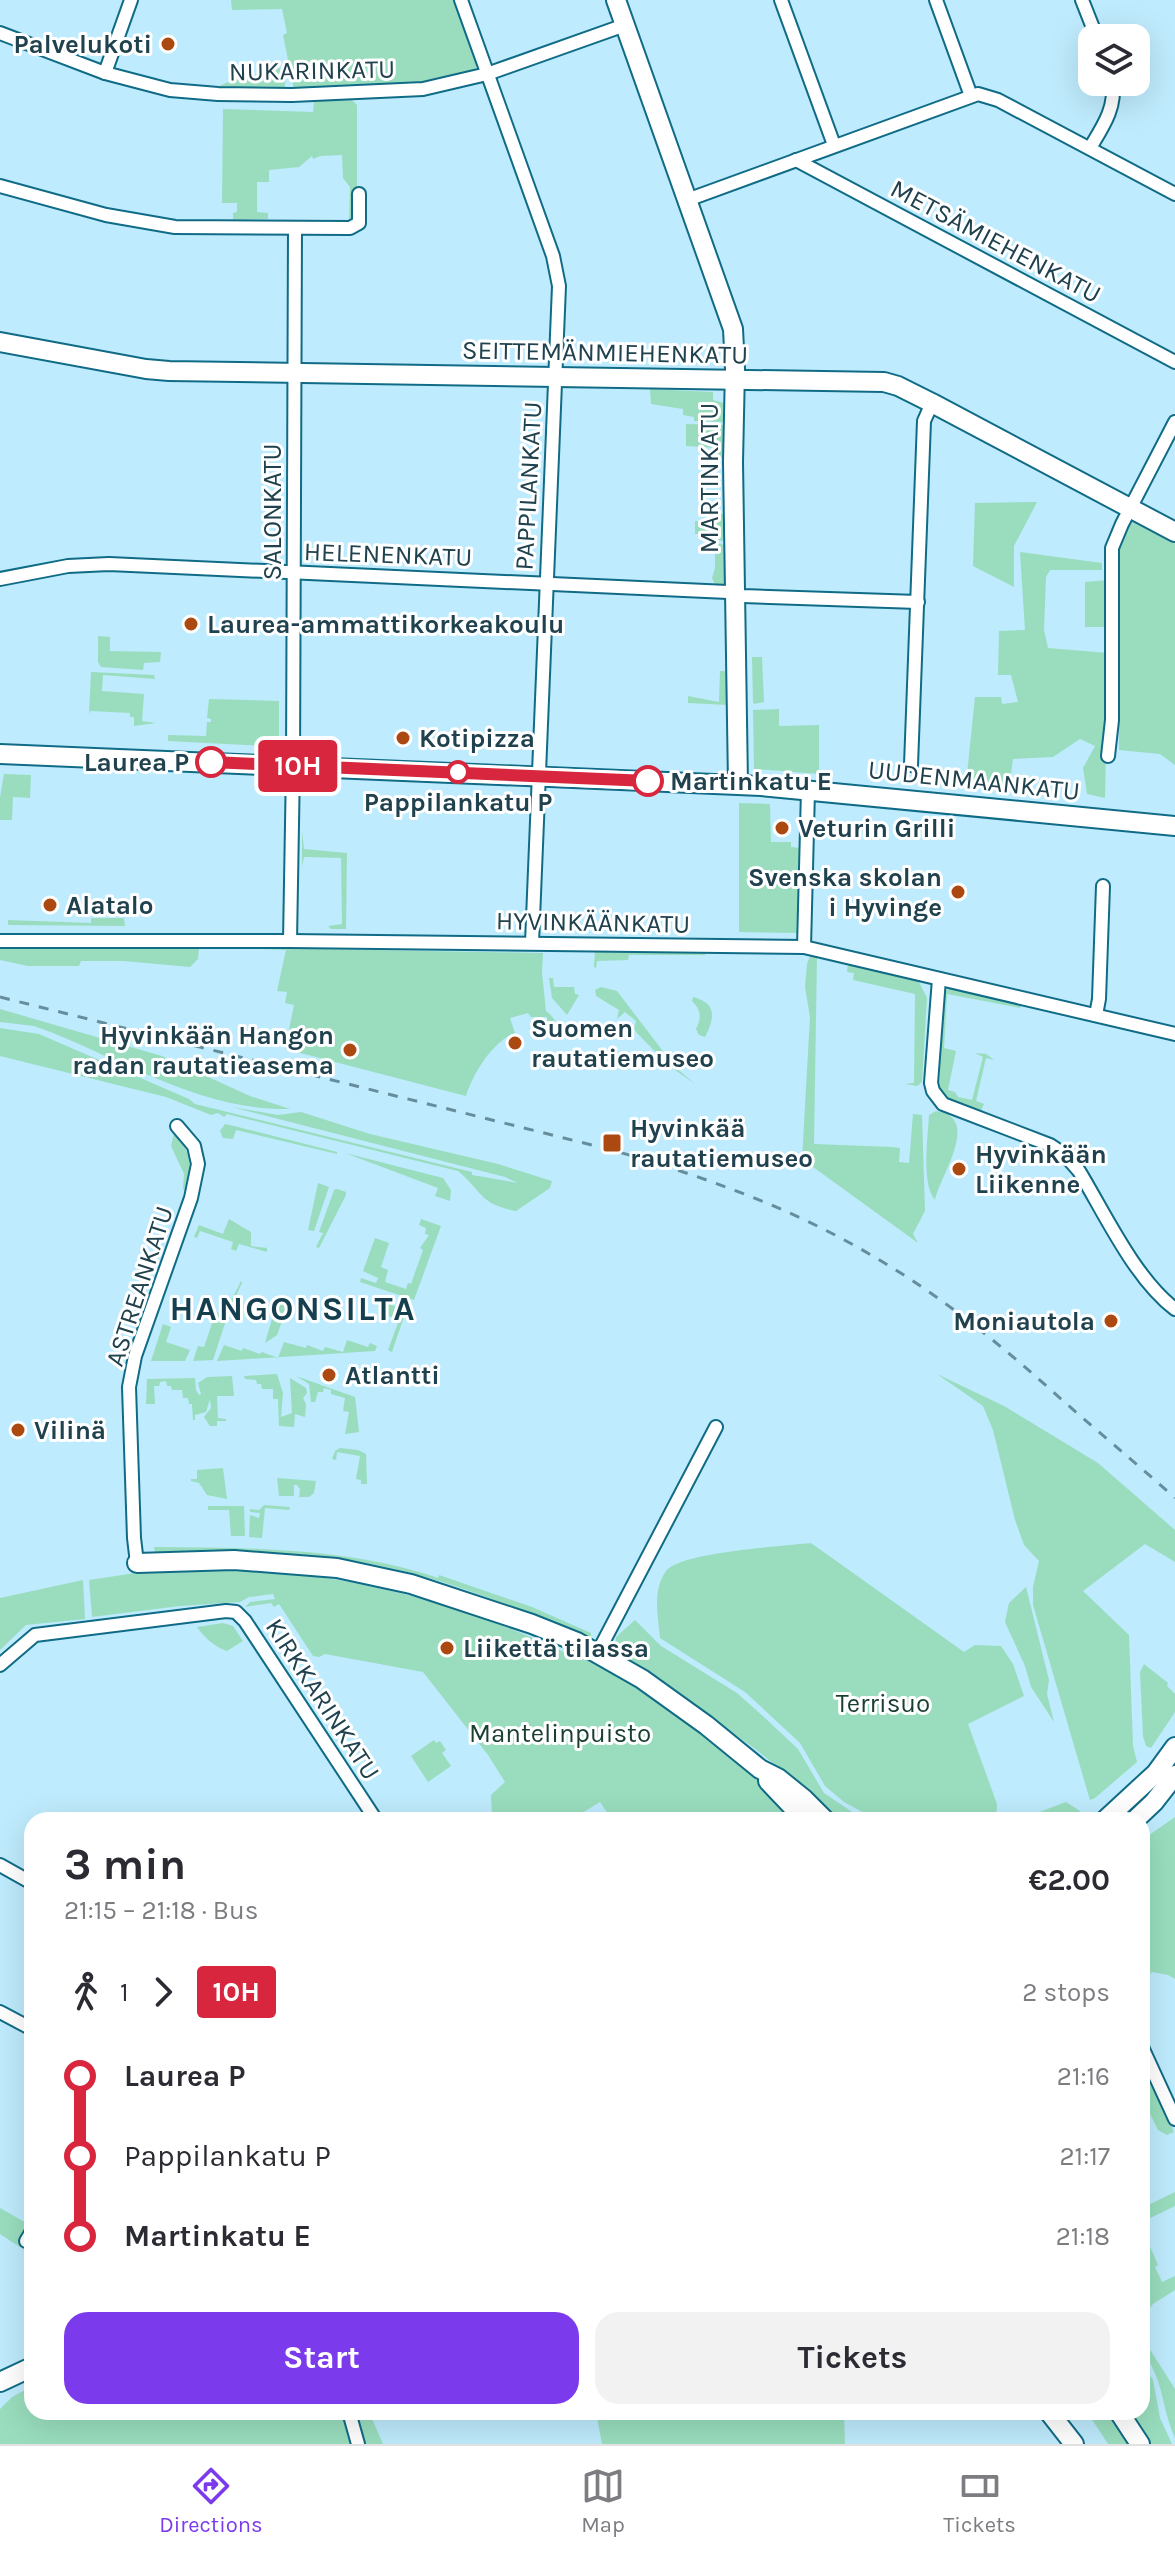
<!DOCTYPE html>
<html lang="en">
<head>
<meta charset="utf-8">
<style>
	:root { --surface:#fff; --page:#f2f2f3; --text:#2b2b33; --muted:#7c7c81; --line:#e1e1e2; --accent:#7c3aed }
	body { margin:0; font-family:Karla,sans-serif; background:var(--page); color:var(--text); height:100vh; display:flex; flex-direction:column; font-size:30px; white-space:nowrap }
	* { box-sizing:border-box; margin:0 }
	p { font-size:26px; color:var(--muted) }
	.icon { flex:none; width:44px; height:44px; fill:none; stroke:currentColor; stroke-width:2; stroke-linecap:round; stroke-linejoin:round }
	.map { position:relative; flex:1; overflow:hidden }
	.drawer { position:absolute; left:24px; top:1812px; width:1126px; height:608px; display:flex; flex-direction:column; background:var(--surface); border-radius:24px; box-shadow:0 8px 32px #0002 }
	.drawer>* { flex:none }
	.badge { padding:0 16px; border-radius:6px; font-size:28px; line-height:52px }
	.fabs { position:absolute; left:1078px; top:24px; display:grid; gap:16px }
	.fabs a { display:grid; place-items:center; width:72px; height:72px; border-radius:16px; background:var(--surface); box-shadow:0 8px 32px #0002; font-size:40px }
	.map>.badge { position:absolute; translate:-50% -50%; box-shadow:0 0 0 4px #fff }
	.legs { display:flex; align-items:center; gap:12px; height:88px; padding:0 40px; font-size:26px }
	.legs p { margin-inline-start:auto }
	.headline { display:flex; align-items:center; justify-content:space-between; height:136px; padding:0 40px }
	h1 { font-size:44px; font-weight:700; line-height:60px }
	.button { display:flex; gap:16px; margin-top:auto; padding:16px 40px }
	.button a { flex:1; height:92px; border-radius:24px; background:var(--accent); color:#fff; font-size:32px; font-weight:700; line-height:92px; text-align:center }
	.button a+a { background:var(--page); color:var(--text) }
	ul { padding:0 40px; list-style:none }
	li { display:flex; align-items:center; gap:28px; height:80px; font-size:30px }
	li i { display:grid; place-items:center; width:12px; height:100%; margin:0 10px; background:currentColor }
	li i::after { content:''; width:20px; height:20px; margin:-10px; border:6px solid; border-radius:50%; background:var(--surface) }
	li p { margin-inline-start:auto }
	li:first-child i { background:linear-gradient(#0000 50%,currentColor 0) }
	li:last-child i { background:linear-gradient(currentColor 50%,#0000 0) }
	.tabs { display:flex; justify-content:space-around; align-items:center; height:112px; border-top:2px solid var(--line); background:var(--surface); font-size:22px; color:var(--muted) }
	.tabs a { display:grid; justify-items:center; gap:4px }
	.tabs .selected { color:var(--accent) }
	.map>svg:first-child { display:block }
	.green { fill:#99ddbe }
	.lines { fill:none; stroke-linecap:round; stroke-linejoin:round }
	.street-casing { stroke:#106b86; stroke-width:16 }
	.secondary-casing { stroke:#106b86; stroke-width:22 }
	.street { stroke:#fff; stroke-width:12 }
	.secondary { stroke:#fff; stroke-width:18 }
	.rail { stroke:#668d9c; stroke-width:3; stroke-dasharray:10 10; stroke-linecap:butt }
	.line-1-casing { stroke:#fff; stroke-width:18 }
	.line-1 { stroke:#d7263d; stroke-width:12 }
	.poi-dot { fill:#ac4911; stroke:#fff; stroke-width:3 }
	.stop-1-dot { fill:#fff; stroke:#d7263d; stroke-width:4 }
	.labels { text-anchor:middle; stroke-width:6; stroke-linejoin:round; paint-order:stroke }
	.poi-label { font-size:26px; font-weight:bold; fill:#20414e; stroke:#fff; text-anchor:start }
	.street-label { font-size:26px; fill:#20414e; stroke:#fff }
	.stop-label { font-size:26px; font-weight:bold; fill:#20414e; stroke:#fff; text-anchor:end }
	.park-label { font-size:26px; fill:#193f30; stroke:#fff }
	.district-label { font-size:34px; font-weight:bold; letter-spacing:2px; fill:#153f4e; stroke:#fff }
</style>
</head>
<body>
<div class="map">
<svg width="1175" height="2444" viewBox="0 0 1175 2444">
	<rect width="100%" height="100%" fill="#beebfd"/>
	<!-- green -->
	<g class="green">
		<path d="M231,0H455L477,66L473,71L418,85L294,90L283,35L287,33L282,9L232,10Z"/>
		<path d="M279,68L284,70L286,78L284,90L219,89V86L226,83Z"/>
		<path d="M314,100H352L357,105V193L353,205L352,220L349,221L350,187L343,178L342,155L320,156L313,159L312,156L299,167L269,170V182H257V212L268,213V219L233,220V213L237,212V203H222L223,109L313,112Z"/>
		<path d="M650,389L713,392V400L724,403L723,422L694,421V417L683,415V409L651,404Z"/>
		<path d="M686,424L723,425L724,458H718V448L686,446Z"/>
		<path d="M1037,502L1014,546V587L973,566L975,503Z"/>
		<path d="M719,514H725V541L701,538L700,534H695V521L718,522Z"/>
		<path d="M1133,521L1175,541V765L1160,754L1119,750L1118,555L1122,537Z"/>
		<path d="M715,543L726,545V584H715L712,578L715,568Z"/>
		<path d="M1020,552L1102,563V570H1050L1046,577L1044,630L1048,648L1108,653L1105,798L1087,794L1083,768L1095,746L1080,739L1053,757L1013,759L1009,788L966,784L975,697H1001L1002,704L1018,702L1011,675H998L999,631L1025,630Z"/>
		<path d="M1109,580L1104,627H1085V582Z"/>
		<path d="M98,636L110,637V651L161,652L160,662L144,663L143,670L101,667L98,662Z"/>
		<path d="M752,657H762L764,702L754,704L753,702Z"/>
		<path d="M720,671H727L728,705L688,703V696L719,702Z"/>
		<path d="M91,672L154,675L155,679L103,675L102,691L144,694L142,721L156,723L134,726V717H130V713L90,711L89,715Z"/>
		<path d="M209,699L279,701V742L268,746L168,741V735L206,736L207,722H211V719L207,718Z"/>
		<path d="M779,709V726L819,725V774L754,769L753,710Z"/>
		<path d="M4,774L31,775L30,798L13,797L12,820H0V797Z"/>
		<path d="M739,803L770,804L771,842H791V847L800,848L798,933L739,932Z"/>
		<path d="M302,830L304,849L347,853L346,929H331L328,926L342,924L341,858L307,857H304L302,866Z"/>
		<path d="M91,918H124L125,926L8,925V920L91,923Z"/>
		<path d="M209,947L543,953L542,973L546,1011C555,1017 558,1028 566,1036L548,1029L547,1017H531L528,1013L510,1018L515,1033C492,1042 473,1074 466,1096L462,1095L285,1049L294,1005L285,1003L287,992L277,991L286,950Z"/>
		<path d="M0,948H199L198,959L190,967L124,961H81L79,966H28L0,960Z"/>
		<path d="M595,949L706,951L705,955H629L628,960L597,961L596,968L594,967Z"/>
		<path d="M811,954L817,955L814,1144L892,1147L900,1148L899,1162L909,1163L913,1114L922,1115L925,1211L913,1234L918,1243L802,1159L810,1017L805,987L807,964Z"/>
		<path d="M848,963L918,980L927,998L922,1082L917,1086L905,1084L914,1083L915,994L853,980L854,973L847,972Z"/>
		<path d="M549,978H553L554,987H574L575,994L579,995L567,1015L552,998Z"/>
		<path d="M601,987L617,991L675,1067L695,1084L668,1065L636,1032L634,1029L636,1021L625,1012L617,1019L619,1010L596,996L595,990Z"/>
		<path d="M953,988L1022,1004L1020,1008L947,994L944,1048L956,1051L948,1090L955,1092L958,1097L972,1100L983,1057L975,1053L986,1054L994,1060L986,1058L976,1101L984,1104L981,1111L948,1099L939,1088L942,998L946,990Z"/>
		<path d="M693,997C717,1003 715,1018 705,1037L699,1035L696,1029C702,1017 701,1010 692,1001Z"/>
		<path d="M0,1009L162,1056L250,1096L290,1109C206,1111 129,1064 53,1033L34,1026L0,1022Z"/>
		<path d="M0,1028L39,1034L189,1099L195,1104L472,1172V1175L518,1183L505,1177L232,1107L278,1115L301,1112L370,1134L498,1164L552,1181L550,1188L516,1211C479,1204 483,1192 458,1171L227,1114L224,1117L218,1113L211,1115L166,1097L0,1056Z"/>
		<path d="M936,1111C982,1117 941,1174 935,1200C921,1184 928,1136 929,1115Z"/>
		<path d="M225,1124L234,1126L337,1152V1154L236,1130L233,1139L223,1138L220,1131Z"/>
		<path d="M174,1133C193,1152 191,1168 186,1192L183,1189L184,1174L171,1146Z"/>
		<path d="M345,1153L443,1178L451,1190L450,1201L435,1196L438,1188Z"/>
		<path d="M318,1183L329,1187L314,1231L308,1230Z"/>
		<path d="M337,1189L346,1192V1195L319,1248L316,1247L323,1233L319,1232L334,1190Z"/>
		<path d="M229,1219L251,1232V1246L267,1248V1252L239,1244L236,1251L231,1249L233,1242L200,1231L197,1238L194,1237L199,1225L223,1234Z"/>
		<path d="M421,1219L441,1226L414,1300L360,1282L361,1278L376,1283L378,1278L363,1271L375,1238L389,1243L381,1267L388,1270L385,1282L406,1289L408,1283L411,1284L423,1250L420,1248L429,1235L425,1234L426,1228L419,1225Z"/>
		<path d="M241,1281L242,1283L230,1308L213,1360L193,1361L198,1346L204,1347L216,1312L221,1314L224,1309H227Z"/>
		<path d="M278,1298L289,1302L277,1335L265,1343Z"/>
		<path d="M384,1302L397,1307L399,1302L408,1305L392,1352L388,1350L399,1320L380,1313Z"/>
		<path d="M163,1324L171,1327L166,1342L190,1350L185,1361H151Z"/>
		<path d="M347,1340L368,1347L370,1343L377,1346L375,1351L217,1361L224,1345L242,1351L243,1348L260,1354L262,1352L278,1358L284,1342L306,1348L307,1345L323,1351L325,1347L343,1352Z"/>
		<path d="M277,1374L283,1393L281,1417L292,1413L290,1378L306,1388L307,1393L303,1398L306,1404L305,1417L295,1414L294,1427L279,1426L278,1399H273V1389H262L261,1384H257L256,1380L245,1379L244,1376Z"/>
		<path d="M937,1374L1004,1406L1098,1463L1175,1530V1562L1145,1544L1083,1591L1129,1635L1133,1746L1137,1762L1095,1798L1090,1800L1087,1790L1033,1605V1587L1039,1561L1024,1545L1015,1520L993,1430L983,1406Z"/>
		<path d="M232,1376L234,1396H217L218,1418L226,1419V1421H217V1426H210L204,1417L211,1408L210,1399L206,1412L195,1415V1420H193L192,1404H189L188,1398H183L182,1390H172L171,1386H167L166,1381L160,1382L159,1386H154L155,1404H146L147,1379L195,1378L196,1390L199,1395L201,1394L198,1383L207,1377Z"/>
		<path d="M296,1376L355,1397L359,1432L345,1434L349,1412L343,1411L345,1398L331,1394V1390L324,1388L323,1392H318L315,1402H311L309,1384Z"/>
		<path d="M340,1448L358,1450L366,1454L367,1484H361V1480L356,1479L360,1456L337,1452L336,1460L332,1459L335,1451Z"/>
		<path d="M223,1468L227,1499L207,1495L199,1483L191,1481V1479H197V1470Z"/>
		<path d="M277,1478L316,1481L314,1493L309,1497H299L300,1489L297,1485H294V1496H279Z"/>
		<path d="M264,1505L290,1507L289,1510L265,1508L262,1538L249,1537L250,1515L259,1518L260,1513L250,1512V1509L259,1510Z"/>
		<path d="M208,1506H244L245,1536H231L229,1510H208Z"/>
		<path d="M811,1543L964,1652L975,1645L1001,1646L1013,1664L1024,1696L968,1724L997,1804L996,1820H877L844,1802L825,1786L800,1743L745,1692L660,1638C658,1616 652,1591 666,1571C680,1552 784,1546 811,1543Z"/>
		<path d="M154,1547C248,1548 347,1547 438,1578L439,1575L532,1607L591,1633V1641C520,1609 447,1578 370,1564C299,1552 227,1551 155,1552Z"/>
		<path d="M229,1568C347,1573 462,1603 568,1654L566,1649C655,1690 730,1751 799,1820H612L600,1802L582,1813L581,1820H478L492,1815L491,1795L505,1782L488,1755L423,1672L325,1654L319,1657L313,1656L279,1604L274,1607L271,1603L245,1607L250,1602L275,1599L273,1594L249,1597L240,1602L180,1606L92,1617L89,1580L142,1572Z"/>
		<path d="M83,1580L85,1619L26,1625L0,1650V1598Z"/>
		<path d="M1026,1587L1049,1680L1047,1694L1054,1722L1031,1687L1025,1666L1005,1622L1009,1603Z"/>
		<path d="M635,1620L661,1646L737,1693L765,1718L798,1749L824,1793L864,1820H832L787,1775L758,1751L676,1692L623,1658L615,1645L616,1637Z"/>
		<path d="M223,1623L233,1626L243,1641L227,1651C213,1646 205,1638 197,1627Z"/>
		<path d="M1144,1664L1168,1683L1167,1686L1175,1694V1712L1151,1748L1146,1746L1143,1736L1140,1672Z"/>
		<path d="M434,1740L436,1743L440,1741L446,1750L442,1753L451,1766L428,1782L411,1756Z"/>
		<path d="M1066,1802L1080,1811V1815L1074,1820H1018Z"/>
		<path d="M1175,1817V1979L1168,1975L1152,1972L1148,1976L1142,1965V1840Z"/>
		<path d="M1142,2061L1174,2132L1167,2135L1158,2130L1142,2098Z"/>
		<path d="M1175,2192V2206L1142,2222V2208Z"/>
		<path d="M0,2208L28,2224L32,2219V2255L0,2234Z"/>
		<path d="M1142,2228L1158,2265L1155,2267L1162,2282L1175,2276V2290L1153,2304L1142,2318Z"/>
		<path d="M1142,2337L1175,2389V2438C1165,2416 1165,2402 1158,2381C1153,2365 1142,2353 1142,2337Z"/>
		<path d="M1142,2363L1153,2380L1160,2418L1172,2444H1148L1127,2412H1142Z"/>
		<path d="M32,2386V2412H369L383,2444H0V2409L12,2397Z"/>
		<path d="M596,2412H844L845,2444H602Z"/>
		<path d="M1087,2412H1108L1128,2444H1108Z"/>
	</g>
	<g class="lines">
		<defs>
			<g id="street">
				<path d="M461,0L553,256L559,286L532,943"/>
				<path d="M781,0L834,145"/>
				<path d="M936,0L971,96"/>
				<path d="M1082,0L1097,38"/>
				<path d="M0,33L105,73L170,90L218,94L292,95L423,89L487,74L625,25"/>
				<path d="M105,73L131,0"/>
				<path d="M1090,148C1102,128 1117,107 1112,82"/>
				<path d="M796,160L1175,362"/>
				<path d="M0,186L106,215L175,227L350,228L359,223V194"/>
				<path d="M687,200L978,94L998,100L1175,194"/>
				<path d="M0,579L68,566L109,564L728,592L743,596L918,602"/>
				<path d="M1108,756L1112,720V548L1122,524L1175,422"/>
				<path d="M911,765L924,421L932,403"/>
				<path d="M0,941H290L804,947L1175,1034"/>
				<path d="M290,941L293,766L295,228"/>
				<path d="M804,947L808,790"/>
				<path d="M939,979L931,1083L933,1091L943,1104L1050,1145L1065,1155L1079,1171C1105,1214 1135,1279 1175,1309"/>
				<path d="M1096,1015L1099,999L1103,886"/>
				<path d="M137,1563L134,1538L129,1387L135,1356L191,1198L198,1164L194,1146L177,1126"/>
				<path d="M597,1654L716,1427"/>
				<path d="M0,1665L35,1635L226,1611L236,1612L245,1621L376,1820"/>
				<path d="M0,1865L32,1883"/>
				<path d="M0,2012L32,2029"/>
				<path d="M1142,2047L1175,2119"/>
				<path d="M26,2241L32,2231"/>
				<path d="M349,2412L358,2444"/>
			</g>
			<g id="secondary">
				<path d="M616,0L733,329L735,369L733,462L738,784"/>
				<path d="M0,342L146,369L169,371L884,382L898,386L932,403L1175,532"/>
				<path d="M0,754L761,786L1175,826"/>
				<path d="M137,1563L234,1560L337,1568L411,1584L532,1624L577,1642L642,1679L706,1725L760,1769L778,1778L804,1799L825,1820"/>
				<path d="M768,1781L805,1820"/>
				<path d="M1105,1820L1156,1773L1175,1747"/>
				<path d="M1135,1820L1154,1802L1175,1775"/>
				<path d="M0,2382L32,2367"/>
				<path d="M1049,2412L1074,2444"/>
				<path d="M1119,2412L1140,2444"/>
			</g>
		</defs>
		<!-- street casing -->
		<use href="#street" class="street-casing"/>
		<!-- secondary casing -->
		<use href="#secondary" class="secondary-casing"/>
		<!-- street -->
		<use href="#street" class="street"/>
		<!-- secondary -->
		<use href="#secondary" class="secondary"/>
		<!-- rail -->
		<path class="rail" d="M0,997L612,1150C702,1176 790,1207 871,1255C937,1293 995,1340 1051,1390C1092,1427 1134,1461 1175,1498"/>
	</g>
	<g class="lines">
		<defs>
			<path id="line-1" d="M211,762L648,781"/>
		</defs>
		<!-- line-1 casing -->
		<use href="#line-1" class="line-1-casing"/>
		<!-- line-1 -->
		<use href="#line-1" class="line-1"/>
	</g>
	<!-- markers -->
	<g class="poi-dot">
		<circle cx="168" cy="44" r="8"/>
		<circle cx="191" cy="624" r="8"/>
		<circle cx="403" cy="738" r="8"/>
		<circle cx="782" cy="828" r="8"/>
		<circle cx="958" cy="892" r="8"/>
		<circle cx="50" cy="905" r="8"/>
		<circle cx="515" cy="1043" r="8"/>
		<circle cx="350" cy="1050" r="8"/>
		<rect x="602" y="1133" width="20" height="20" rx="4"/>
		<circle cx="959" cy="1169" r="8"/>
		<circle cx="1111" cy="1321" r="8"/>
		<circle cx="329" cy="1375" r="8"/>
		<circle cx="18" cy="1430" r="8"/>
		<circle cx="447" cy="1648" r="8"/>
	</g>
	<g class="stop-1-dot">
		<circle cx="211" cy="762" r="14"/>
		<circle cx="458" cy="772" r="10"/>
		<circle cx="648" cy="781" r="14"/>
	</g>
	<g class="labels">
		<!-- poi labels -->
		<g class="poi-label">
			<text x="152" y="53" text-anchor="end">Palvelukoti</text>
			<text x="207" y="633">Laurea-ammattikorkeakoulu</text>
			<text x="419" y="747">Kotipizza</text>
			<text x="798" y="837">Veturin Grilli</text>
			<text x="942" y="886" text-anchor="end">Svenska skolan<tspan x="942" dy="30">i Hyvinge</tspan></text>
			<text x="66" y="914">Alatalo</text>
			<text x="531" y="1037">Suomen<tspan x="531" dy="30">rautatiemuseo</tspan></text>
			<text x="334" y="1044" text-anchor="end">Hyvinkään Hangon<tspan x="334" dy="30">radan rautatieasema</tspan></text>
			<text x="630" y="1137">Hyvinkää<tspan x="630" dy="30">rautatiemuseo</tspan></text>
			<text x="975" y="1163">Hyvinkään<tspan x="975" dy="30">Liikenne</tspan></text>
			<text x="1095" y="1330" text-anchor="end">Moniautola</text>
			<text x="345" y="1384">Atlantti</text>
			<text x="34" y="1439">Vilinä</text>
			<text x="463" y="1657">Liikettä tilassa</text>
		</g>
		<!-- street labels -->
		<g class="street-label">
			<text transform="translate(312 70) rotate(-1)" y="9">NUKARINKATU</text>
			<text transform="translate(996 241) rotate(28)" y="9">METSÄMIEHENKATU</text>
			<text transform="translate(605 352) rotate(1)" y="9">SEITTEMÄNMIEHENKATU</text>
			<text transform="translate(709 478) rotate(-90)" y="9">MARTINKATU</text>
			<text transform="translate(528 486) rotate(-87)" y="9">PAPPILANKATU</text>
			<text transform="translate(272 512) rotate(-90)" y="9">SALONKATU</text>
			<text transform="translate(388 554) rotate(2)" y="9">HELENENKATU</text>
			<text transform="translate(974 780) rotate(6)" y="9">UUDENMAANKATU</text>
			<text transform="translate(593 922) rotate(1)" y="9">HYVINKÄÄNKATU</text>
			<text transform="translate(139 1286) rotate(-72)" y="9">ASTREANKATU</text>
			<text transform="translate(323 1699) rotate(57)" y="9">KIRKKARINKATU</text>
		</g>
		<!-- stop labels -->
		<g class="stop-label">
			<text x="189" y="771">Laurea P</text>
			<text x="670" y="790" text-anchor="start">Martinkatu E</text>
			<text x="458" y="811" text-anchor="middle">Pappilankatu P</text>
		</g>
		<!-- park labels -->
		<g class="park-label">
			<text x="883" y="1712">Terrisuo</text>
			<text x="560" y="1742">Mantelinpuisto</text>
		</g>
		<!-- district labels -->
		<g class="district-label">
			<text x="293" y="1320">HANGONSILTA</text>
		</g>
	</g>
</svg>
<div class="fabs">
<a><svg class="icon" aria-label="layers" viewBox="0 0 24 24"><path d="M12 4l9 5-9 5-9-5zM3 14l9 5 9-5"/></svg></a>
</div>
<b class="badge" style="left:298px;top:766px;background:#d7263d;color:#fff">10H</b>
<section class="drawer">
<div class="headline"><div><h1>3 min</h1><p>21:15 – 21:18 · Bus</p></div><b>€2.00</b></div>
<div class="legs"><svg class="icon" aria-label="walk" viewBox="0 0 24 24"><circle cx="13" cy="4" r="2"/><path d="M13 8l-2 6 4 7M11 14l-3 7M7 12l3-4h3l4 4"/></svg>1<svg class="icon" aria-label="forward" viewBox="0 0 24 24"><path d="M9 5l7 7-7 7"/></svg><b class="badge" style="background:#d7263d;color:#fff">10H</b><p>2 stops</p></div>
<ul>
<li><i style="color:#d7263d"></i><b>Laurea P</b><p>21:16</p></li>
<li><i style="color:#d7263d"></i><span>Pappilankatu P</span><p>21:17</p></li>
<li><i style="color:#d7263d"></i><b>Martinkatu E</b><p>21:18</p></li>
</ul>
<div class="button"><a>Start</a><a>Tickets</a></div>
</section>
</div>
<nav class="tabs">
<a class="selected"><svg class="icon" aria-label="directions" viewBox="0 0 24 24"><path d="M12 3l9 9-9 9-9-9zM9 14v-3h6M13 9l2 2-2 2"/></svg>Directions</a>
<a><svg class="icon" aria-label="map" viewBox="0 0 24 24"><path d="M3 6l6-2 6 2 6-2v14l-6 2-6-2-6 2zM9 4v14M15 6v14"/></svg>Map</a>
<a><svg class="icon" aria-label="tickets" viewBox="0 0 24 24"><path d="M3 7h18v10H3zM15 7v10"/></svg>Tickets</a>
</nav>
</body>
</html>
